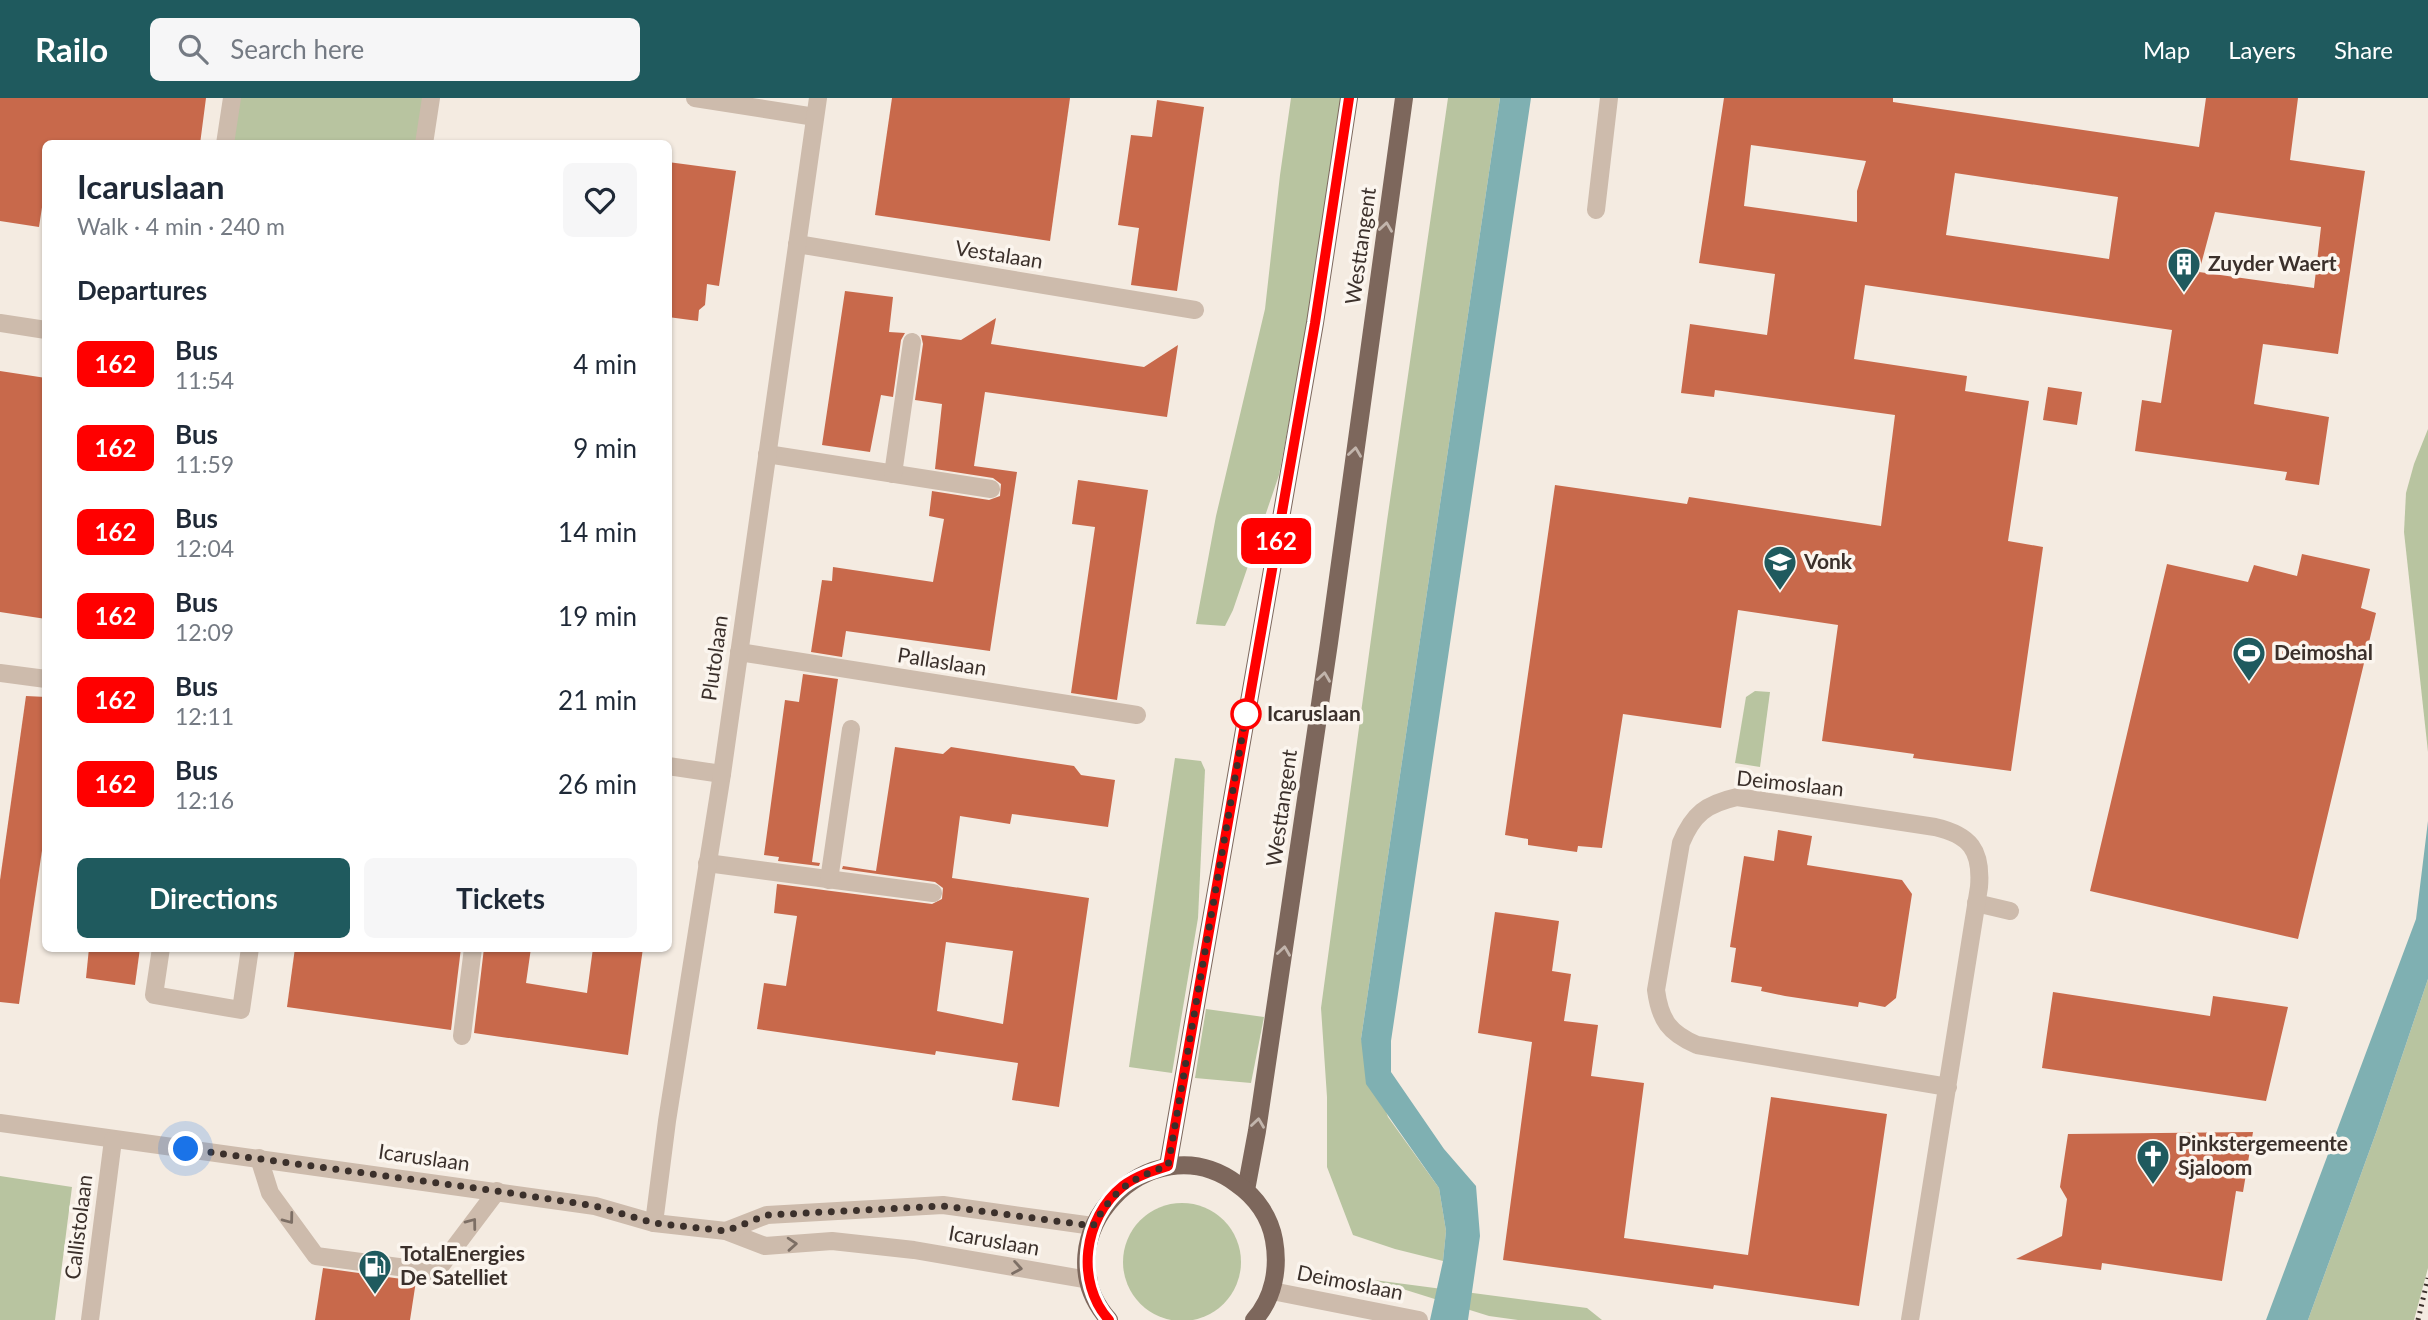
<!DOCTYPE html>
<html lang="en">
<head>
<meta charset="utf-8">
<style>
	:root { --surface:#fff; --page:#f6f6f7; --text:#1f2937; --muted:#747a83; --accent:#1f5a5e }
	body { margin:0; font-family:Lato,sans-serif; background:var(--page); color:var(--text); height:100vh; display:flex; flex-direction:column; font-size:26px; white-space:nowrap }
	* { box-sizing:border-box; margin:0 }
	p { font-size:23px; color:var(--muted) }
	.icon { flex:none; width:38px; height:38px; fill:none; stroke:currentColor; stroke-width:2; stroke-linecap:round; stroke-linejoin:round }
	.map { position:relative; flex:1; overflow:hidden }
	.sheet { position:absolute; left:42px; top:42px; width:630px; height:812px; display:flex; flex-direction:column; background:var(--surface); border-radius:10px; box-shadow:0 2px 5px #0004 }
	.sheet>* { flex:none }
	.badge { padding:0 14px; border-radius:10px; font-size:24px; line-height:46px }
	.you { position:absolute; width:35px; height:35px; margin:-18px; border:5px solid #fff; border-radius:50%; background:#1a73e8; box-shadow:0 0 0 10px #1a73e833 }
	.map>.badge { position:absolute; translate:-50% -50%; box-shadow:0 0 0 4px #fff }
	h2 { padding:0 35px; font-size:26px; line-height:63px }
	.round { display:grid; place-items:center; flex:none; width:74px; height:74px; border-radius:10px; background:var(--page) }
	.summary { display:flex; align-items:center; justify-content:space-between; height:119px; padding:0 35px }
	h1 { font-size:33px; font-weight:700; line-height:52px }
	.action { display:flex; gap:14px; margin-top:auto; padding:14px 35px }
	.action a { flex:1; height:80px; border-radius:10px; background:var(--accent); color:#fff; font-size:28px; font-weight:700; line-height:80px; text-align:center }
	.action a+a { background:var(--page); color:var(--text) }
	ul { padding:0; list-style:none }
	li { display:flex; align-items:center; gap:21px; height:84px; padding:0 35px }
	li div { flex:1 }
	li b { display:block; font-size:26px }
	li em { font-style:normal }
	li .badge { min-width:77px; font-weight:700; text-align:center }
	header { display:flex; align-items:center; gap:42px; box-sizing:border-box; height:98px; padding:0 35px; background:var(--accent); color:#fff }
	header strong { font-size:33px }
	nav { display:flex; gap:38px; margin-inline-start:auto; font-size:24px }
	.search { width:490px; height:63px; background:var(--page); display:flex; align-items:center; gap:18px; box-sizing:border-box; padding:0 24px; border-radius:10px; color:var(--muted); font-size:26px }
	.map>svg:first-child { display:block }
	.green { fill:#b8c4a0 }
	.water { fill:#7fb0b2 }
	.building { fill:#c8694b; fill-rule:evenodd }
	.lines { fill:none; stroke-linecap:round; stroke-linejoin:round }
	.minor { stroke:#cdbbac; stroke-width:18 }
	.major { stroke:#7d675c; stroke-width:18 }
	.rail { stroke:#3b302b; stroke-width:5; stroke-dasharray:2 5; stroke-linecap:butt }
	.oneway { stroke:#c2b5ac }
	.oneway2 { stroke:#7d6f65 }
	.line-casing { stroke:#fff; stroke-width:16 }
	.line { stroke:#f00; stroke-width:10 }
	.walk { stroke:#3b302b; stroke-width:7; stroke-dasharray:0 12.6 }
	.stop-dot { fill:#fff; stroke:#f00; stroke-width:3.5 }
	.labels { text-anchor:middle; stroke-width:7; stroke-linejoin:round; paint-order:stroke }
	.street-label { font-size:21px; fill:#3b302b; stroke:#fbf5ee }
	.poi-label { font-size:21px; font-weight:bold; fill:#3b302b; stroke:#fbf5ee; text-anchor:start }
	.stop-label { font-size:21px; font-weight:bold; fill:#3b302b; stroke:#fbf5ee; text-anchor:start }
</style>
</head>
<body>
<header>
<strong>Railo</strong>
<div class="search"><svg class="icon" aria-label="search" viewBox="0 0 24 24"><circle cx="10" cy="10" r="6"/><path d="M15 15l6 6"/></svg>Search here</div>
<nav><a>Map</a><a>Layers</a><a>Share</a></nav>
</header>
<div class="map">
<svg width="2428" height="1222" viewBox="0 0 2428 1222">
	<rect width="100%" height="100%" fill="#f4ebe1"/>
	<!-- green -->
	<g class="green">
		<path d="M231,0H430L423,45L224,46Z"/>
		<path d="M1291,0H1343L1313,196L1279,377L1233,512L1225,528L1196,526L1216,418L1265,211L1280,77Z"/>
		<path d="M1448,0H1500L1361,941L1388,1019L1439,1090L1446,1133L1443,1163L1395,1151L1353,1137L1327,1069V999L1321,910L1387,423Z"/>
		<path d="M2428,331V654L2404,434L2406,395L2414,366Z"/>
		<path d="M1755,593L1770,594L1760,669L1735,665L1746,599Z"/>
		<path d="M1175,660L1201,663L1205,672L1198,820L1172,975L1129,969Z"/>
		<path d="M2428,881V1170L2414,1222H2308L2377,1032Z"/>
		<path d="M1206,911L1264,919L1251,985L1195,980Z"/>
		<path d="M0,1078L72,1089L55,1222H0Z"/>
		<circle cx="1182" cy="1164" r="59"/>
		<path d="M1374,1182L1587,1210L1602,1222H1518L1489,1218Z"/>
	</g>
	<!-- water -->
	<g class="water">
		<path d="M1500,0H1531L1391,943V974L1444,1051L1476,1088L1480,1138L1468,1222H1430L1443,1163L1446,1133L1439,1090L1366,986L1361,941Z"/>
		<path d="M2428,723V881L2377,1032L2308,1222H2266L2416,821Z"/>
	</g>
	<!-- building -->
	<g class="building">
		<path d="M0,0H206L200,46H46V83L39,129L0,123Z"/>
		<path d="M892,0H1070L1050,143L875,117Z"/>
		<path d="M1724,0H1893V4L2199,49L2206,0H2298L2290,62L2365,73L2338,256L2263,246L2254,306L2329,319L2319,387L2285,382L2287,374L2135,353L2142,302L2161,305L2172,232L1865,187L1854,261L1967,278L1965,293L2029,303L2008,443L2043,449L2011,673L1913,660L1914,656L1822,643L1838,527L1738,512L1721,630L1623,616L1602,750L1578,748L1577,754L1528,747V741L1505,737L1555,387L1687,406L1689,399L1881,428L1895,317L1715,292L1714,299L1681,295L1690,226L1767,237L1775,176L1699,165ZM1751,47L1866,63L1857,93V124L1744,108ZM1955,75L2118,99L2109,161L1946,137ZM2215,114L2321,129L2314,190L2199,174Z"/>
		<path d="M1157,2L1204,9L1177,193L1131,187L1139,130L1118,127L1131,37L1152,39Z"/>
		<path d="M668,64L736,73L719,188L707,186L705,207L699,212L698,223L668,219Z"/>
		<path d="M845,193L893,199L889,234L905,235L901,242L893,299L881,297L870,354L822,347Z"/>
		<path d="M996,220L991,246L1144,269L1178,247L1167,319L985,294L974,368L1017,374L990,553L846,533L842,559L811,554L822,482L832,483L833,469L933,484L944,421L929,418L932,393L989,402L1000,398L1001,386L993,380L935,371L942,306L915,302L923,246L921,237L961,242Z"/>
		<path d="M0,273L46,280V521L0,514Z"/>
		<path d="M2048,289L2082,294L2077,327L2043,322Z"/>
		<path d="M1078,382L1148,392L1117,602L1071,595L1095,429L1072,426Z"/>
		<path d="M2302,456L2370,471L2361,510L2376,515L2298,841L2090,793L2167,466L2248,484L2254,467L2297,478Z"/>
		<path d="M803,576L838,581L812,764L820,765L819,768L778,763L779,759L764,757L785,602L799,604Z"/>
		<path d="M26,598L46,599V726L19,906L0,904V782Z"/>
		<path d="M895,649L943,656L951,649L1028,661L1074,668L1081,677L1115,682L1108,729L1012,716L1010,726L960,718L952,780L1089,800L1059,1009L1012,1002L1018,965L936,953L935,957L757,931L764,885L786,888L797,818L774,815L777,786L932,806L942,801L943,790L935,784L842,771L843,768L876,773ZM946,844L1013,853L1003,926L937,913Z"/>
		<path d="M1778,732L1812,738L1807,767L1902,782L1912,796L1896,900L1885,909L1859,904L1858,909L1785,898L1761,893L1762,889L1731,884L1736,850L1730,849L1744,758L1774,763Z"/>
		<path d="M1495,814L1559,823L1552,873L1571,876L1564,923L1598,927L1591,978L1644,985L1624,1140L1748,1157L1771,999L1887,1016L1859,1208L1714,1187L1713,1191L1503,1162L1532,944L1478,935Z"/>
		<path d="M89,850H140L135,887L86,880Z"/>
		<path d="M295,850H461L451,932L287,909Z"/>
		<path d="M484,850H531L526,885L587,895L593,850H643L628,957L474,935Z"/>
		<path d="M2053,894L2210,918L2213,898L2288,909L2266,1003L2042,970Z"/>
		<path d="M2253,1034L2243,1094L2236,1093L2222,1183L2102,1165L2101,1172L2016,1161L2062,1138L2067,1101L2060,1089L2068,1036Z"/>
		<path d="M323,1170L416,1183L410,1222H315Z"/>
	</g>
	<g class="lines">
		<!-- minor -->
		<g class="minor">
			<path d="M695,0L815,19"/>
			<path d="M225,46L232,0"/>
			<path d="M424,46L431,0"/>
			<path d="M1596,112L1609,0"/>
			<path d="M797,146L1195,212"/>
			<path d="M0,225L46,232"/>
			<path d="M767,356L991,391"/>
			<path d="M893,376L912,244"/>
			<path d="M739,554L1137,617"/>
			<path d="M0,575L46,581"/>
			<path d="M668,668L722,676"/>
			<path d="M707,765L933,795"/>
			<path d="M829,782L851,631"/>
			<path d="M1976,805L2010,813"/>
			<path d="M161,850L154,897L241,912L250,850"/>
			<path d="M462,938L473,850"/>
			<path d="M0,1025L595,1108L654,1125L726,1133L765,1148L832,1143L914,1152L1089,1182"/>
			<path d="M259,1060L270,1095L316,1158L436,1174L497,1093"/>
			<path d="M654,1125L667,1023L722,676L818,0"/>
			<path d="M726,1133L767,1117L943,1107L1093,1128"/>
			<path d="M1272,1193L1419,1222"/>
			<path d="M90,1222L113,1042"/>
			<path d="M1910,1222L1979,789C1982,752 1970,737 1935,729L1737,699C1706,706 1693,716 1681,745L1656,892C1660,922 1669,935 1697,947L1948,989"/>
		</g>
		<!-- major -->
		<g class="major">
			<path d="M1168,1068L1315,225L1349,0"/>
			<path d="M1246,1092L1257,1033L1329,545L1404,0"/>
			<path d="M1109,1222C1037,1141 1150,1021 1237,1086C1256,1099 1270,1119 1274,1142C1279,1170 1274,1200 1254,1222"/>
		</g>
		<!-- rail -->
		<path class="rail" d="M2418,1222L2428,1180"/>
	</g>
	<!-- one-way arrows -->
	<defs><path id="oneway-chevron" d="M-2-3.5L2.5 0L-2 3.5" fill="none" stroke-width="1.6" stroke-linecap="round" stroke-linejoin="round" transform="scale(1.75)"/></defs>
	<g class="oneway">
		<use href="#oneway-chevron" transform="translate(1386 129) rotate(-82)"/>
		<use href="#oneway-chevron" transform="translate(1355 354) rotate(-82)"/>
		<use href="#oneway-chevron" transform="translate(1324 579) rotate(-82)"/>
		<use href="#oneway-chevron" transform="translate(1284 853) rotate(-82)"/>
		<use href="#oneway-chevron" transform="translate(1258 1025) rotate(-82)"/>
	</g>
	<g class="oneway2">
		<use href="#oneway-chevron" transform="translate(289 1121) rotate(53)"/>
		<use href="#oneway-chevron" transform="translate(472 1125) rotate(-53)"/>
		<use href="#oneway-chevron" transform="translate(792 1146) rotate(-4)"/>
		<use href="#oneway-chevron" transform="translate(1017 1170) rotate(10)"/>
	</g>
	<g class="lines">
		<defs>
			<path id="line" d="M1109,1222C1075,1184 1083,1120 1123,1088C1136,1078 1152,1073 1168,1068L1315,225L1349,0"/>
		</defs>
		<!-- line casing -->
		<use href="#line" class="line-casing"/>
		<!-- line -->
		<use href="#line" class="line"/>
		<!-- walk -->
		<path class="walk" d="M186,1051L497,1093L595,1108L654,1125L726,1133L767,1117L943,1108L1093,1128C1113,1093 1130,1080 1168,1068L1246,616"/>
	</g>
	<!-- icons -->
	<defs>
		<symbol id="building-pin" viewBox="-11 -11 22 30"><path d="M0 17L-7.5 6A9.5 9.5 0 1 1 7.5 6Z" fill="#1f5a5e" stroke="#fbf5ee"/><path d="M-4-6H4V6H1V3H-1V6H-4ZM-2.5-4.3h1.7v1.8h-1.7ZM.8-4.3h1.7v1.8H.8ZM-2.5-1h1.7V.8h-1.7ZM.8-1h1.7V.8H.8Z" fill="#fff"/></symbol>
		<symbol id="university-pin" viewBox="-11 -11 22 30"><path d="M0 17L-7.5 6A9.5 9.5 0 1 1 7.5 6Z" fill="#1f5a5e" stroke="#fbf5ee"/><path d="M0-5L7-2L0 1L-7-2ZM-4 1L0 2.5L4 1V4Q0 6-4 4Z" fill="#fff"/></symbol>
		<symbol id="stadium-pin" viewBox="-11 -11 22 30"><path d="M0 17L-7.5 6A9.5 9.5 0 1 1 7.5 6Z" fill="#1f5a5e" stroke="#fbf5ee"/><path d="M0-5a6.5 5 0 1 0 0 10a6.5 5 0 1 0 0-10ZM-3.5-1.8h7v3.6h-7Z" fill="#fff"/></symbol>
		<symbol id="church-pin" viewBox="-11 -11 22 30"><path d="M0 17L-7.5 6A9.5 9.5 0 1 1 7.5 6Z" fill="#1f5a5e" stroke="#fbf5ee"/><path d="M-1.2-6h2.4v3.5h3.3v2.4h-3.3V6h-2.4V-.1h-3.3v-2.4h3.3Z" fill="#fff"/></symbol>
		<symbol id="fuel-pin" viewBox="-11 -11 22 30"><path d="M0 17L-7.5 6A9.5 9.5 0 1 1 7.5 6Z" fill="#1f5a5e" stroke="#fbf5ee"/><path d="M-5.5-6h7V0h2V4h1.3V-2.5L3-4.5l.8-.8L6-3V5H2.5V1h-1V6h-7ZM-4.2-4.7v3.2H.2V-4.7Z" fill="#fff"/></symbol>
	</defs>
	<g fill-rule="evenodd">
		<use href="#building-pin" x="2165" y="147" width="38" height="52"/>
		<use href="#university-pin" x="1761" y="445" width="38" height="52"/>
		<use href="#stadium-pin" x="2230" y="536" width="38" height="52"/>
		<use href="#church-pin" x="2134" y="1039" width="38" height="52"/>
		<use href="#fuel-pin" x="356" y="1149" width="38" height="52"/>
	</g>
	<!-- markers -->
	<circle class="stop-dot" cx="1246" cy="616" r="14"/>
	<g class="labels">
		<!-- street labels -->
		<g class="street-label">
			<text transform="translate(1361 148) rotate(-82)" y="7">Westtangent</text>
			<text transform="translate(999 157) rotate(9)" y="7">Vestalaan</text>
			<text transform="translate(715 560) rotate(-82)" y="7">Plutolaan</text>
			<text transform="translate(942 564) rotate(9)" y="7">Pallaslaan</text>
			<text transform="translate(1790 686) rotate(6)" y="7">Deimoslaan</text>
			<text transform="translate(1282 710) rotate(-82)" y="7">Westtangent</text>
			<text transform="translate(424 1060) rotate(8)" y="7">Icaruslaan</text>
			<text transform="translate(79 1129) rotate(-83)" y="7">Callistolaan</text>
			<text transform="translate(994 1143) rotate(10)" y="7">Icaruslaan</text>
			<text transform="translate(1350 1185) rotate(11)" y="7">Deimoslaan</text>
		</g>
		<!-- poi labels -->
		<g class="poi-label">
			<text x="2208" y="173">Zuyder Waert</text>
			<text x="1804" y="471">Vonk</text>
			<text x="2274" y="562">Deimoshal</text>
			<text x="2178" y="1053">Pinkstergemeente<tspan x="2178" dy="24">Sjaloom</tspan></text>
			<text x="400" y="1163">TotalEnergies<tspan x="400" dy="24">De Satelliet</tspan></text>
		</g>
		<!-- stop labels -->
		<g class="stop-label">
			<text x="1267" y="623">Icaruslaan</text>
		</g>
	</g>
</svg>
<div class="you" style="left:186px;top:1051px"></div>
<b class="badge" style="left:1276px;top:443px;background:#f00;color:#fff">162</b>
<section class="sheet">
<div class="summary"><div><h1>Icaruslaan</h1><p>Walk · 4 min · 240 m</p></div><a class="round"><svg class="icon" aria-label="heart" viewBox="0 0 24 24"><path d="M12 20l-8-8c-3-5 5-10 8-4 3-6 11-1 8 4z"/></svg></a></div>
<h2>Departures</h2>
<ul>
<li><span class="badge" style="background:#f00;color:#fff">162</span><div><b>Bus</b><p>11:54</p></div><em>4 min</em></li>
<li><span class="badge" style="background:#f00;color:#fff">162</span><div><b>Bus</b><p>11:59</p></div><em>9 min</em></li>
<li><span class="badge" style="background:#f00;color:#fff">162</span><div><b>Bus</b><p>12:04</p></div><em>14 min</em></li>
<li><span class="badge" style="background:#f00;color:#fff">162</span><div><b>Bus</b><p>12:09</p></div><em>19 min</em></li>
<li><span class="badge" style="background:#f00;color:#fff">162</span><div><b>Bus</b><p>12:11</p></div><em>21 min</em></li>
<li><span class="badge" style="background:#f00;color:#fff">162</span><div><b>Bus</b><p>12:16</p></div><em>26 min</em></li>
</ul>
<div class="action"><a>Directions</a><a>Tickets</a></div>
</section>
</div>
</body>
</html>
